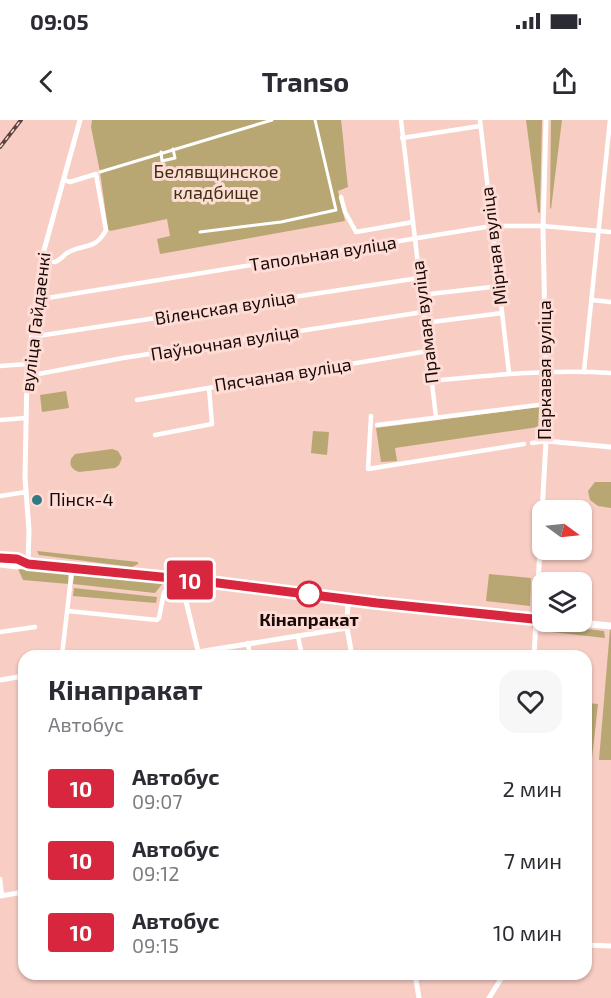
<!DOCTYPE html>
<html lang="ru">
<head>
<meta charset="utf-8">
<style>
	:root { --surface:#fff; --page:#f7f7f7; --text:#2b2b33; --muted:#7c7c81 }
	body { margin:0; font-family:"Exo 2",sans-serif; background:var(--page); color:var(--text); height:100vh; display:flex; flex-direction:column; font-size:22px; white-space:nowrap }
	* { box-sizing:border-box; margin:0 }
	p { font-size:20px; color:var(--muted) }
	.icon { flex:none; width:33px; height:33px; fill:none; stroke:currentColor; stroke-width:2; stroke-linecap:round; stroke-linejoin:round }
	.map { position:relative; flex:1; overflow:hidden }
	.side { position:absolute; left:18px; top:530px; width:574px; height:330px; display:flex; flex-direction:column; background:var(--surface); border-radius:18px; box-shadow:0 2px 4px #0004 }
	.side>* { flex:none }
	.badge { padding:0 12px; border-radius:4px; font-size:21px; line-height:39px }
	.needle { width:39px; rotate:105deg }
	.fabs { position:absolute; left:532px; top:380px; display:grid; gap:12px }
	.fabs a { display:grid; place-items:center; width:60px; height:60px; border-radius:12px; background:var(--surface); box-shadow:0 2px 4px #0004; font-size:30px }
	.map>.badge { position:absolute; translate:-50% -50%; box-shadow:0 0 0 3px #fff }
	.round { display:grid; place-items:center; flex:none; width:63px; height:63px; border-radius:18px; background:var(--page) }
	.headline { display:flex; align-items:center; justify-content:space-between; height:102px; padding:0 30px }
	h1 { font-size:28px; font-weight:700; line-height:45px }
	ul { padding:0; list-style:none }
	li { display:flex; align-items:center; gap:18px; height:72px; padding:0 30px }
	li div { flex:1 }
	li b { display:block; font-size:22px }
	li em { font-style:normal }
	li .badge { min-width:66px; font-weight:700; text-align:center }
	.status { display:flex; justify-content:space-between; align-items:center; height:42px; padding:0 30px; background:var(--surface); direction:ltr }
	.status svg { height:16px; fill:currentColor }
	header { display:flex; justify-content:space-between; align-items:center; height:78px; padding:0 30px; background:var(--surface); font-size:27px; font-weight:700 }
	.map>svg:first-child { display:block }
	.green { fill:#b9a773 }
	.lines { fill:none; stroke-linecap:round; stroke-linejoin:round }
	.pedestrian { stroke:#fff; stroke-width:3 }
	.minor { stroke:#fff; stroke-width:4.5 }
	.tertiary { stroke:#fff; stroke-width:5 }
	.primary { stroke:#fff; stroke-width:7 }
	.rail-casing { stroke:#5d433f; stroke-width:4 }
	.rail { stroke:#feddd6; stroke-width:1.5; stroke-dasharray:4.5; stroke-linecap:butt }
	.line-casing { stroke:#fff; stroke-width:14 }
	.line { stroke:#d7263d; stroke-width:9 }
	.poi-dot { fill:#337985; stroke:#feddd6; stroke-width:2 }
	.stop-dot { fill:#fff; stroke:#d7263d; stroke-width:3 }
	.labels { text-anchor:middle; stroke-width:6; stroke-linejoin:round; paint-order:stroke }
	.park-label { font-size:18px; fill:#3c300c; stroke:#feddd6 }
	.street-label { font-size:18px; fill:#1b0906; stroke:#feddd6 }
	.poi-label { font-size:18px; fill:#1b0906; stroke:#feddd6; text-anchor:start }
	.stop-label { font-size:18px; font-weight:bold; fill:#1b0906; stroke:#feddd6 }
</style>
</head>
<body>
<div class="status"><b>09:05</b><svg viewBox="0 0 49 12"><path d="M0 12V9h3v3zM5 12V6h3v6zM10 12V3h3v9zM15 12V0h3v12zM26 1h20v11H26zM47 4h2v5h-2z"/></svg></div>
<header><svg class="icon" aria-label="back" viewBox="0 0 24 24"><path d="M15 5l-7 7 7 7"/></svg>Transo<svg class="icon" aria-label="share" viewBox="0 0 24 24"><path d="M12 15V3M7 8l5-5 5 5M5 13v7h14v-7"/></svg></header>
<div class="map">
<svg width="611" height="878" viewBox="0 0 611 878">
	<rect width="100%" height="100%" fill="#f8cdc4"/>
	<!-- green -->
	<g class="green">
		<path d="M92,0H341C344,23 345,44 348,67L338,71L345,101L160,134L157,119L170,116L167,99L110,111L108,109L100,52L91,7Z"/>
		<path d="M526,0H542L540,93L538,92Z"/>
		<path d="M551,0H562L551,89L550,88Z"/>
		<path d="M66,271L69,288L42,292L40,275Z"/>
		<path d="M539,287L538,307L395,328L397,341L381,342L376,308Z"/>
		<path d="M313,311L329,312L327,335L311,333Z"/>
		<path d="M112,329L118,331L122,338L119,345L115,348L79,352C72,350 69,345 71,339L75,334Z"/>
		<path d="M595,362H611V388L598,386L590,380L588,371Z"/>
		<path d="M37,431L138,442V444L132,447L39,435Z"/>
		<path d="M18,449L68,453L69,464L23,460Z"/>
		<path d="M76,453L163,463L155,473L73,464L74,455Z"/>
		<path d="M489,454L531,458L530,486L486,481Z"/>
		<path d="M74,468L157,477L156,483L73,476Z"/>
		<path d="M551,505L604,511L605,518L551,512Z"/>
		<path d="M610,509H611V640H599Z"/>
		<path d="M586,583L598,584L592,638L587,637Z"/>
	</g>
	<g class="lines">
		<!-- pedestrian -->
		<g class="pedestrian">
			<path d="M161,32L162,41L175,38L173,29"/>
			<path d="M100,52L272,0"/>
			<path d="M200,112L281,102L336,90L315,0"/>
		</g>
		<!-- minor -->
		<g class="minor">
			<path d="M401,0L436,297"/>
			<path d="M480,0L509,253"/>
			<path d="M402,18L480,6"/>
			<path d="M341,77L345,92L356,112L413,102"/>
			<path d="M41,141L55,142C60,140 63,136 67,133C84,123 95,131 106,110L96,54L70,62L64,60"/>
			<path d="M421,175L500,166"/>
			<path d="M35,180L492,106H543L611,112"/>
			<path d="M592,180L611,182"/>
			<path d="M424,203L502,193"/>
			<path d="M31,217L419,158"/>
			<path d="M0,246L28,244"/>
			<path d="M584,251L610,0"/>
			<path d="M27,253L33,255L123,238L423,192"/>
			<path d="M431,261C491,255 551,249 611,253"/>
			<path d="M137,280L428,231"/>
			<path d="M371,296L368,349L524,324"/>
			<path d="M0,300L26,298"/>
			<path d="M377,305L546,284"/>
			<path d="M155,315L212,304L209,268"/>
			<path d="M532,323L546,321"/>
			<path d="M0,376L26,372"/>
			<path d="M68,491L157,500L159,498L164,472L184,473"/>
			<path d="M0,512L35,507"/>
			<path d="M298,516L302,536"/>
			<path d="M248,523L250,536"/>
			<path d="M62,535L72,449"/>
			<path d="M0,759L2,776"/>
		</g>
		<!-- tertiary -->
		<g class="tertiary">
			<path d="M546,321L611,327"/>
			<path d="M28,444L29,410L25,358L27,253L41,141L80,0"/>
			<path d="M183,460L184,473L198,531"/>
			<path d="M348,479L347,508L352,536"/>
			<path d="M173,536L347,508"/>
			<path d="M534,536L546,321V252L543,110L546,0"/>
			<path d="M0,560L24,556"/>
			<path d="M0,776L24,772"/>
			<path d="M586,825L611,826"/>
			<path d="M415,854L419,878"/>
			<path d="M489,878L504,854"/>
		</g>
		<!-- primary -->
		<g class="primary">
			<path d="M0,438L17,439L28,444"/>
			<path d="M0,444L17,446L28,444C200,461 371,482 543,500"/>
			<path d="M557,501L611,506"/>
		</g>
		<defs>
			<path id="rail" d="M0,27L21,0"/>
		</defs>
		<!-- rail casing -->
		<use href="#rail" class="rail-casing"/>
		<!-- rail -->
		<use href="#rail" class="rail"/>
	</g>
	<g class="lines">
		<defs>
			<path id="line" d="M0,438L17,439L28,444L202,461L377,483L543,500"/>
		</defs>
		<!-- line casing -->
		<use href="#line" class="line-casing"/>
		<!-- line -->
		<use href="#line" class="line"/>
	</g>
	<!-- markers -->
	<circle class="poi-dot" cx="37" cy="380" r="6"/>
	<circle class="stop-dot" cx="309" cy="474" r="12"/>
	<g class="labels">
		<!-- park labels -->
		<g class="park-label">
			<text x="216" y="58">Белявщинское<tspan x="216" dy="21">кладбище</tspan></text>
		</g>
		<!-- street labels -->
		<g class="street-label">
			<text transform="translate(494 126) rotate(-97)" y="6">Мірная вуліца</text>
			<text transform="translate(323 134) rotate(-9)" y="6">Тапольная вуліца</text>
			<text transform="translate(225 188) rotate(-9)" y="6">Віленская вуліца</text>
			<text transform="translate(36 202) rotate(-83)" y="6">вуліца Гайдаенкі</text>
			<text transform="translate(425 202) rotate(-97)" y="6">Прамая вуліца</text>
			<text transform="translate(225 223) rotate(-9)" y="6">Паўночная вуліца</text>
			<text transform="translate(545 250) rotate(-90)" y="6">Паркавая вуліца</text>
			<text transform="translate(283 255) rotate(-9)" y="6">Пясчаная вуліца</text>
		</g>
		<!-- poi labels -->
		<g class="poi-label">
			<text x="49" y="386">Пінск-4</text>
		</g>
		<!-- stop labels -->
		<g class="stop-label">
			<text x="309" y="506">Кінапракат</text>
		</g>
	</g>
</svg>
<div class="fabs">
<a><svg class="needle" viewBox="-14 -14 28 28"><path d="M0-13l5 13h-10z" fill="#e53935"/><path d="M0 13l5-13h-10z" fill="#7c7c81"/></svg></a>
<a><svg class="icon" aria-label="layers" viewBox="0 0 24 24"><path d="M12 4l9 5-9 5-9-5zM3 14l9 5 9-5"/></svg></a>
</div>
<b class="badge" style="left:190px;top:460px;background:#d7263d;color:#fff">10</b>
<section class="side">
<div class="headline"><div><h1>Кінапракат</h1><p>Автобус</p></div><a class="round"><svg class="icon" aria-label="heart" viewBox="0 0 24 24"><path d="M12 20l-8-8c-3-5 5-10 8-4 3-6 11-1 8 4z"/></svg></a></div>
<ul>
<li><span class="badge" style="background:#d7263d;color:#fff">10</span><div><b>Автобус</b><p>09:07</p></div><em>2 мин</em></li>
<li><span class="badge" style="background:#d7263d;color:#fff">10</span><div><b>Автобус</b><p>09:12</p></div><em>7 мин</em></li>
<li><span class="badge" style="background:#d7263d;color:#fff">10</span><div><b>Автобус</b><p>09:15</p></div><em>10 мин</em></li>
</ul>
</section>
</div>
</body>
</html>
